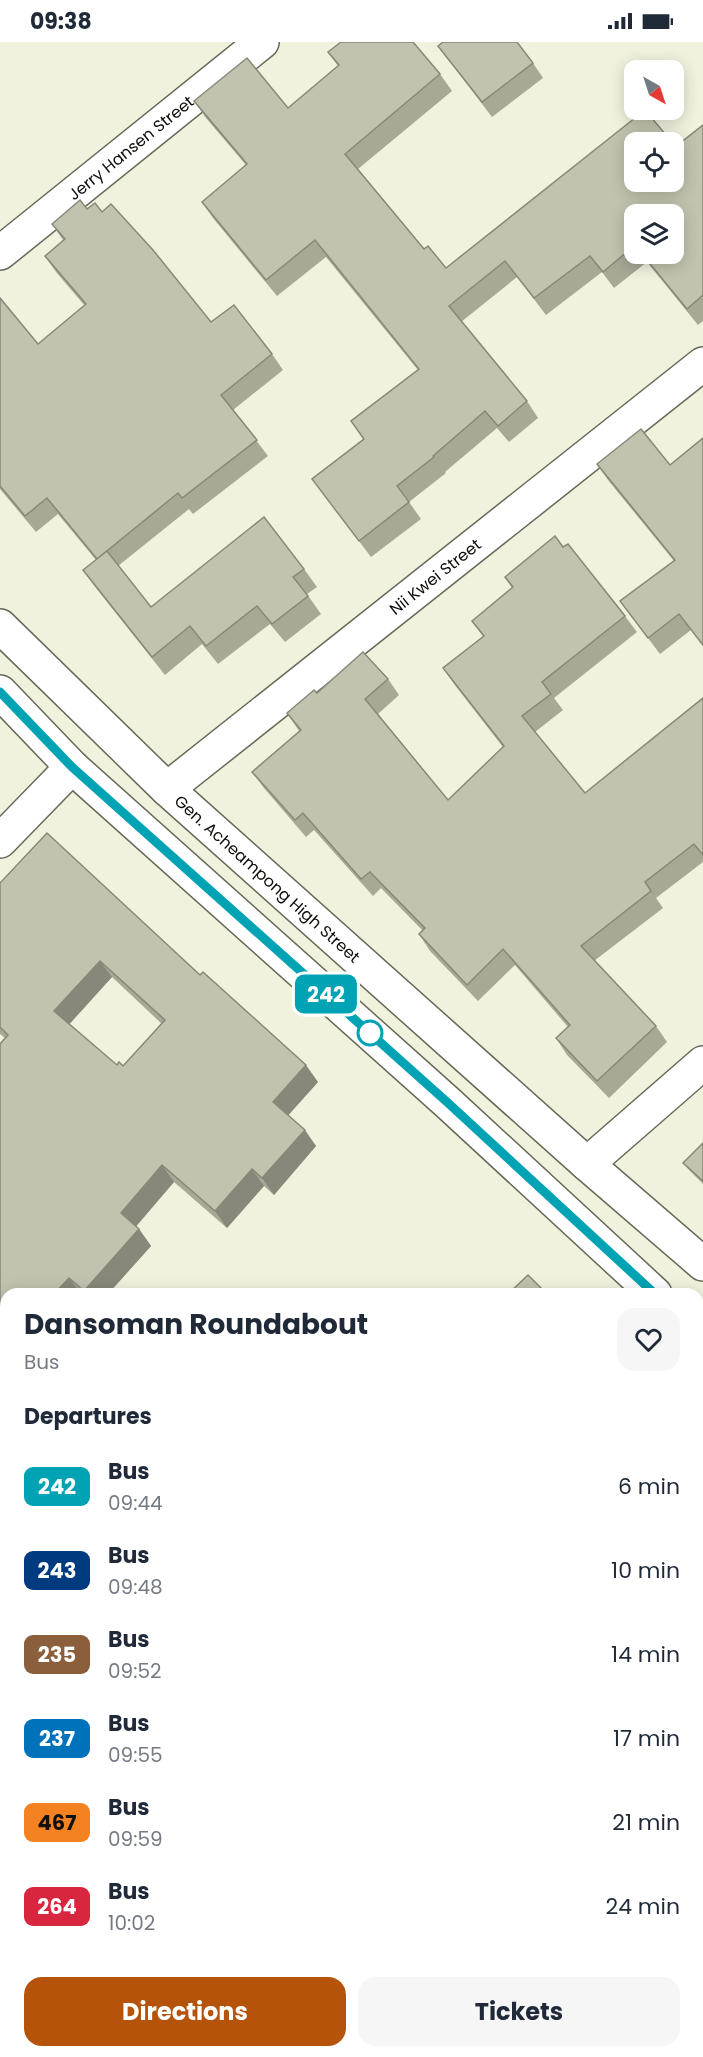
<!DOCTYPE html>
<html lang="en">
<head>
<meta charset="utf-8">
<style>
	:root { --surface:#fff; --page:#f6f6f7; --text:#1f2937; --muted:#747a83; --accent:#b45309 }
	body { margin:0; font-family:Poppins,sans-serif; background:var(--page); color:var(--text); height:100vh; display:flex; flex-direction:column; font-size:22px; white-space:nowrap }
	* { box-sizing:border-box; margin:0 }
	p { font-size:20px; color:var(--muted) }
	.icon { flex:none; width:33px; height:33px; fill:none; stroke:currentColor; stroke-width:2; stroke-linecap:round; stroke-linejoin:round }
	.map { position:relative; flex:1; overflow:hidden }
	.sheet { position:absolute; left:0px; top:1246px; width:704px; height:770px; display:flex; flex-direction:column; background:var(--surface); border-radius:18px 18px 0 0; box-shadow:0 3px 15px #0003 }
	.sheet>* { flex:none }
	.badge { padding:0 12px; border-radius:9px; font-size:21px; line-height:39px }
	.needle { width:39px; rotate:141deg }
	.fabs { position:absolute; left:624px; top:18px; display:grid; gap:12px }
	.fabs a { display:grid; place-items:center; width:60px; height:60px; border-radius:12px; background:var(--surface); box-shadow:0 3px 15px #0003; font-size:30px }
	.map>.badge { position:absolute; translate:-50% -50%; box-shadow:0 0 0 3px #fff }
	h2 { padding:0 24px; font-size:22px; line-height:54px }
	.round { display:grid; place-items:center; flex:none; width:63px; height:63px; border-radius:18px; background:var(--page) }
	.overview { display:flex; align-items:center; justify-content:space-between; height:102px; padding:0 24px }
	h1 { font-size:28px; font-weight:700; line-height:45px }
	.primary-button { display:flex; gap:12px; margin-top:auto; padding:12px 24px }
	.primary-button a { flex:1; height:69px; border-radius:18px; background:var(--accent); color:#fff; font-size:24px; font-weight:700; line-height:69px; text-align:center }
	.primary-button a+a { background:var(--page); color:var(--text) }
	ul { padding:0; list-style:none }
	li { display:flex; align-items:center; gap:18px; height:84px; padding:0 24px }
	li div { flex:1 }
	li b { display:block; font-size:22px }
	li em { font-style:normal }
	li .badge { min-width:66px; font-weight:700; text-align:center }
	.status { display:flex; justify-content:space-between; align-items:center; height:42px; padding:0 30px; background:var(--surface); direction:ltr }
	.status svg { height:16px; fill:currentColor }
	.map>svg:first-child { display:block }
	.lines { fill:none; stroke-linecap:round; stroke-linejoin:round }
	.minor-casing { stroke:#676857; stroke-width:36 }
	.major-casing { stroke:#676857; stroke-width:36 }
	.minor { stroke:#fff; stroke-width:33 }
	.major { stroke:#fff; stroke-width:33 }
	.wall { fill:#a7a896; fill-rule:evenodd }
	.shaded-wall { fill:#88887a }
	.building { fill:#c2c3af; stroke:#88887a; stroke-width:1.5; fill-rule:evenodd }
	.line-casing { stroke:#fff; stroke-width:14 }
	.line { stroke:#00a3b4; stroke-width:9 }
	.stop-dot { fill:#fff; stroke:#00a3b4; stroke-width:3 }
	.labels { text-anchor:middle; stroke-width:5; stroke-linejoin:round; paint-order:stroke }
	.street-label { font-size:16px; fill:#0e0e08; stroke:#feffef }
</style>
</head>
<body>
<div class="status"><b>09:38</b><svg viewBox="0 0 49 12"><path d="M0 12V9h3v3zM5 12V6h3v6zM10 12V3h3v9zM15 12V0h3v12zM26 1h20v11H26zM47 4h2v5h-2z"/></svg></div>
<div class="map">
<svg width="703" height="2015" viewBox="0 0 703 2015">
	<rect width="100%" height="100%" fill="#f1f2de"/>
	<g class="lines">
		<defs>
			<g id="minor">
				<path id="s1" d="M0,211L262,0"/>
				<path id="s2" d="M167,747L703,322"/>
				<path d="M0,799L72,725"/>
				<path d="M587,1122L703,1021"/>
				<path d="M698,1328L703,1322"/>
				<path d="M0,1458L6,1452"/>
				<path d="M0,1671L6,1676"/>
				<path d="M82,2015L86,2010"/>
			</g>
			<g id="major">
				<path id="s3" d="M0,584L167,747L587,1122L703,1222"/>
				<path d="M0,650L72,725L447,1060L655,1252"/>
				<path d="M698,1292L703,1297"/>
			</g>
		</defs>
		<!-- minor casing -->
		<use href="#minor" class="minor-casing"/>
		<!-- major casing -->
		<use href="#major" class="major-casing"/>
		<!-- minor -->
		<use href="#minor" class="minor"/>
		<!-- major -->
		<use href="#major" class="major"/>
	</g>
	<!-- wall -->
	<g class="wall">
		<path d="M438,4L533,21L543,36L492,75Z"/>
		<path d="M328,10L440,32L452,49L358,127L424,207L446,226L675,105L703,83V279L698,283L647,220L614,246L602,230L546,273L517,235L461,280L527,359L538,376L509,400L497,386L445,430L446,431L409,460L421,477L371,515L312,437L363,397L351,379L418,328L326,215L277,254L213,176L202,160L246,123L206,76L194,59L288,66L338,24ZM634,172L674,212H634Z"/>
		<path d="M87,167L102,170L211,280L272,312L283,328L233,368L268,414L193,472L189,467L118,524L151,565L304,527L317,545L307,552L321,572L285,600L270,582L218,622L202,602L165,633L96,546L83,528L96,518L58,472L36,490L0,447V256L38,302L85,264L56,230L45,214L63,198L52,182Z"/>
		<path d="M703,396V604L691,588L660,612L620,559L674,519L608,438L597,422L670,423Z"/>
		<path d="M563,505L625,574L637,590L554,656L563,668L535,690L585,751L703,656V820L656,856L663,866L594,919L656,984L667,1000L609,1056L567,1013L556,996L568,985L515,923L478,959L430,909L419,892L423,889L381,846L373,854L314,788L306,795L264,746L252,730L299,689L287,671L317,651L388,637L399,653L378,672L448,758L503,705L454,642L443,626L483,594L472,579L512,546L505,535Z"/>
		<path d="M0,841L200,933L318,1040L288,1073L316,1104L274,1153L264,1144L227,1186L174,1140L136,1184L139,1187L151,1204L108,1252H6V1412L0,1406V1002L5,996L0,992ZM112,935L162,982L123,1024L117,1023L69,982Z"/>
		<path d="M703,1101V1142L689,1128L683,1121Z"/>
		<path d="M698,1444L703,1452V1468L698,1473Z"/>
		<path d="M698,1479L703,1486V1630L698,1635Z"/>
		<path d="M0,1521L6,1523V1646L0,1641Z"/>
		<path d="M0,1711L6,1717V1844L0,1839Z"/>
		<path d="M698,1796L703,1803V1861L698,1866Z"/>
		<path d="M189,2010H289L284,2015H193Z"/>
		<path d="M478,2010H534L528,2015H482Z"/>
		<path d="M542,2010H564L557,2015H546Z"/>
	</g>
	<!-- shaded-wall -->
	<g class="shaded-wall">
		<path d="M100,919L112,935L66,986L54,969Z"/>
		<path d="M306,1023L318,1040L285,1077L273,1060Z"/>
		<path d="M305,1088L316,1104L274,1153L262,1136Z"/>
		<path d="M162,1123L174,1140L133,1188L121,1171Z"/>
		<path d="M252,1127L264,1144L227,1186L215,1169Z"/>
		<path d="M139,1187L151,1204L108,1252H87L84,1249Z"/>
		<path d="M69,1236L81,1252H54Z"/>
		<path d="M6,1307V1326L0,1317V1314Z"/>
		<path d="M12,2010H36L32,2015H7Z"/>
	</g>
	<!-- building -->
	<g class="building">
		<path d="M341,0H413L440,32L345,112L424,207L428,204L446,226L645,68L672,100H634V140H674V103L675,105L703,83V253L687,267L642,212H674V172H634V204L603,230L590,214L534,256L505,219L449,264L527,359L498,384L485,369L433,414L434,415L397,444L409,460L359,499L312,437L364,397L351,379L419,327L315,198L266,238L202,160L247,122L194,59L247,16L288,66L339,23L328,10Z"/>
		<path d="M443,0H517L533,21L482,60L438,4Z"/>
		<path d="M80,158L87,167L95,161L102,170L111,162L153,208L211,280L234,263L272,312L221,353L257,398L182,456L178,451L97,517L47,456L25,474L0,444V256L38,302L86,262L45,214L65,197L52,182Z"/>
		<path d="M641,387L670,423L703,396V603L679,572L648,596L620,559L675,518L597,422Z"/>
		<path d="M264,475L304,527L293,535L308,554L272,582L257,564L206,604L190,584L152,615L83,528L107,509L151,565Z"/>
		<path d="M555,494L563,505L568,502L625,574L542,640L551,652L522,674L585,751L703,656V813L694,802L645,840L651,849L581,904L656,984L597,1039L556,996L570,983L503,907L467,943L419,892L425,886L370,830L361,837L303,771L295,778L252,730L301,688L287,671L314,648L317,651L363,610L388,637L365,657L448,758L504,704L443,626L484,594L472,579L513,545L505,535Z"/>
		<path d="M47,791L200,933L203,930L306,1023L273,1060L305,1088L262,1136L252,1127L215,1169L162,1123L121,1171L139,1187L84,1249L69,1236L54,1252H6V1307L0,1314V1002L8,993L0,985V841ZM100,919L165,978L123,1024L119,1020L117,1023L54,969Z"/>
		<path d="M703,1101V1139L683,1121Z"/>
		<path d="M528,1233L547,1252H508Z"/>
		<path d="M352,1249L356,1252H348Z"/>
		<path d="M0,1317L6,1323V1391L0,1397Z"/>
		<path d="M698,1479L703,1486V1602L698,1607Z"/>
		<path d="M2,1519L6,1523V1641L0,1635V1521Z"/>
		<path d="M0,1711L6,1717V1731L1,1736L6,1740V1839L0,1833Z"/>
		<path d="M698,1796L703,1803V1835L698,1839Z"/>
		<path d="M6,1867V2010H12L7,2015H0V1874Z"/>
		<path d="M191,2010H263L258,2015H196Z"/>
		<path d="M479,2010H506L499,2015H483Z"/>
	</g>
	<g class="lines">
		<defs>
			<path id="line" d="M0,650L72,725L447,1060L655,1252"/>
		</defs>
		<!-- line casing -->
		<use href="#line" class="line-casing"/>
		<!-- line -->
		<use href="#line" class="line"/>
	</g>
	<!-- markers -->
	<circle class="stop-dot" cx="370" cy="991" r="12"/>
	<g class="labels">
		<!-- street labels -->
		<g class="street-label">
			<text dy="6" stroke="none"><textPath href="#s1" startOffset="168">Jerry Hansen Street</textPath></text>
			<text dy="6" stroke="none"><textPath href="#s2" startOffset="342">Nii Kwei Street</textPath></text>
			<text dy="6" stroke="none"><textPath href="#s3" startOffset="368">Gen. Acheampong High Street</textPath></text>
		</g>
	</g>
</svg>
<div class="fabs">
<a><svg class="needle" viewBox="-14 -14 28 28"><path d="M0-13l5 13h-10z" fill="#e53935"/><path d="M0 13l5-13h-10z" fill="#747a83"/></svg></a>
<a><svg class="icon" aria-label="locate" viewBox="0 0 24 24"><circle cx="12" cy="12" r="6"/><path d="M12 2v4M12 18v4M2 12h4M18 12h4"/></svg></a>
<a><svg class="icon" aria-label="layers" viewBox="0 0 24 24"><path d="M12 4l9 5-9 5-9-5zM3 14l9 5 9-5"/></svg></a>
</div>
<b class="badge" style="left:326px;top:952px;background:#00a3b4;color:#fff">242</b>
<section class="sheet">
<div class="overview"><div><h1>Dansoman Roundabout</h1><p>Bus</p></div><a class="round"><svg class="icon" aria-label="heart" viewBox="0 0 24 24"><path d="M12 20l-8-8c-3-5 5-10 8-4 3-6 11-1 8 4z"/></svg></a></div>
<h2>Departures</h2>
<ul>
<li><span class="badge" style="background:#00a3b4;color:#fff">242</span><div><b>Bus</b><p>09:44</p></div><em>6 min</em></li>
<li><span class="badge" style="background:#003b80;color:#fff">243</span><div><b>Bus</b><p>09:48</p></div><em>10 min</em></li>
<li><span class="badge" style="background:#8b5e3c;color:#fff">235</span><div><b>Bus</b><p>09:52</p></div><em>14 min</em></li>
<li><span class="badge" style="background:#0072bc;color:#fff">237</span><div><b>Bus</b><p>09:55</p></div><em>17 min</em></li>
<li><span class="badge" style="background:#f58220;color:#111">467</span><div><b>Bus</b><p>09:59</p></div><em>21 min</em></li>
<li><span class="badge" style="background:#d7263d;color:#fff">264</span><div><b>Bus</b><p>10:02</p></div><em>24 min</em></li>
</ul>
<div class="primary-button"><a>Directions</a><a>Tickets</a></div>
</section>
</div>
</body>
</html>
